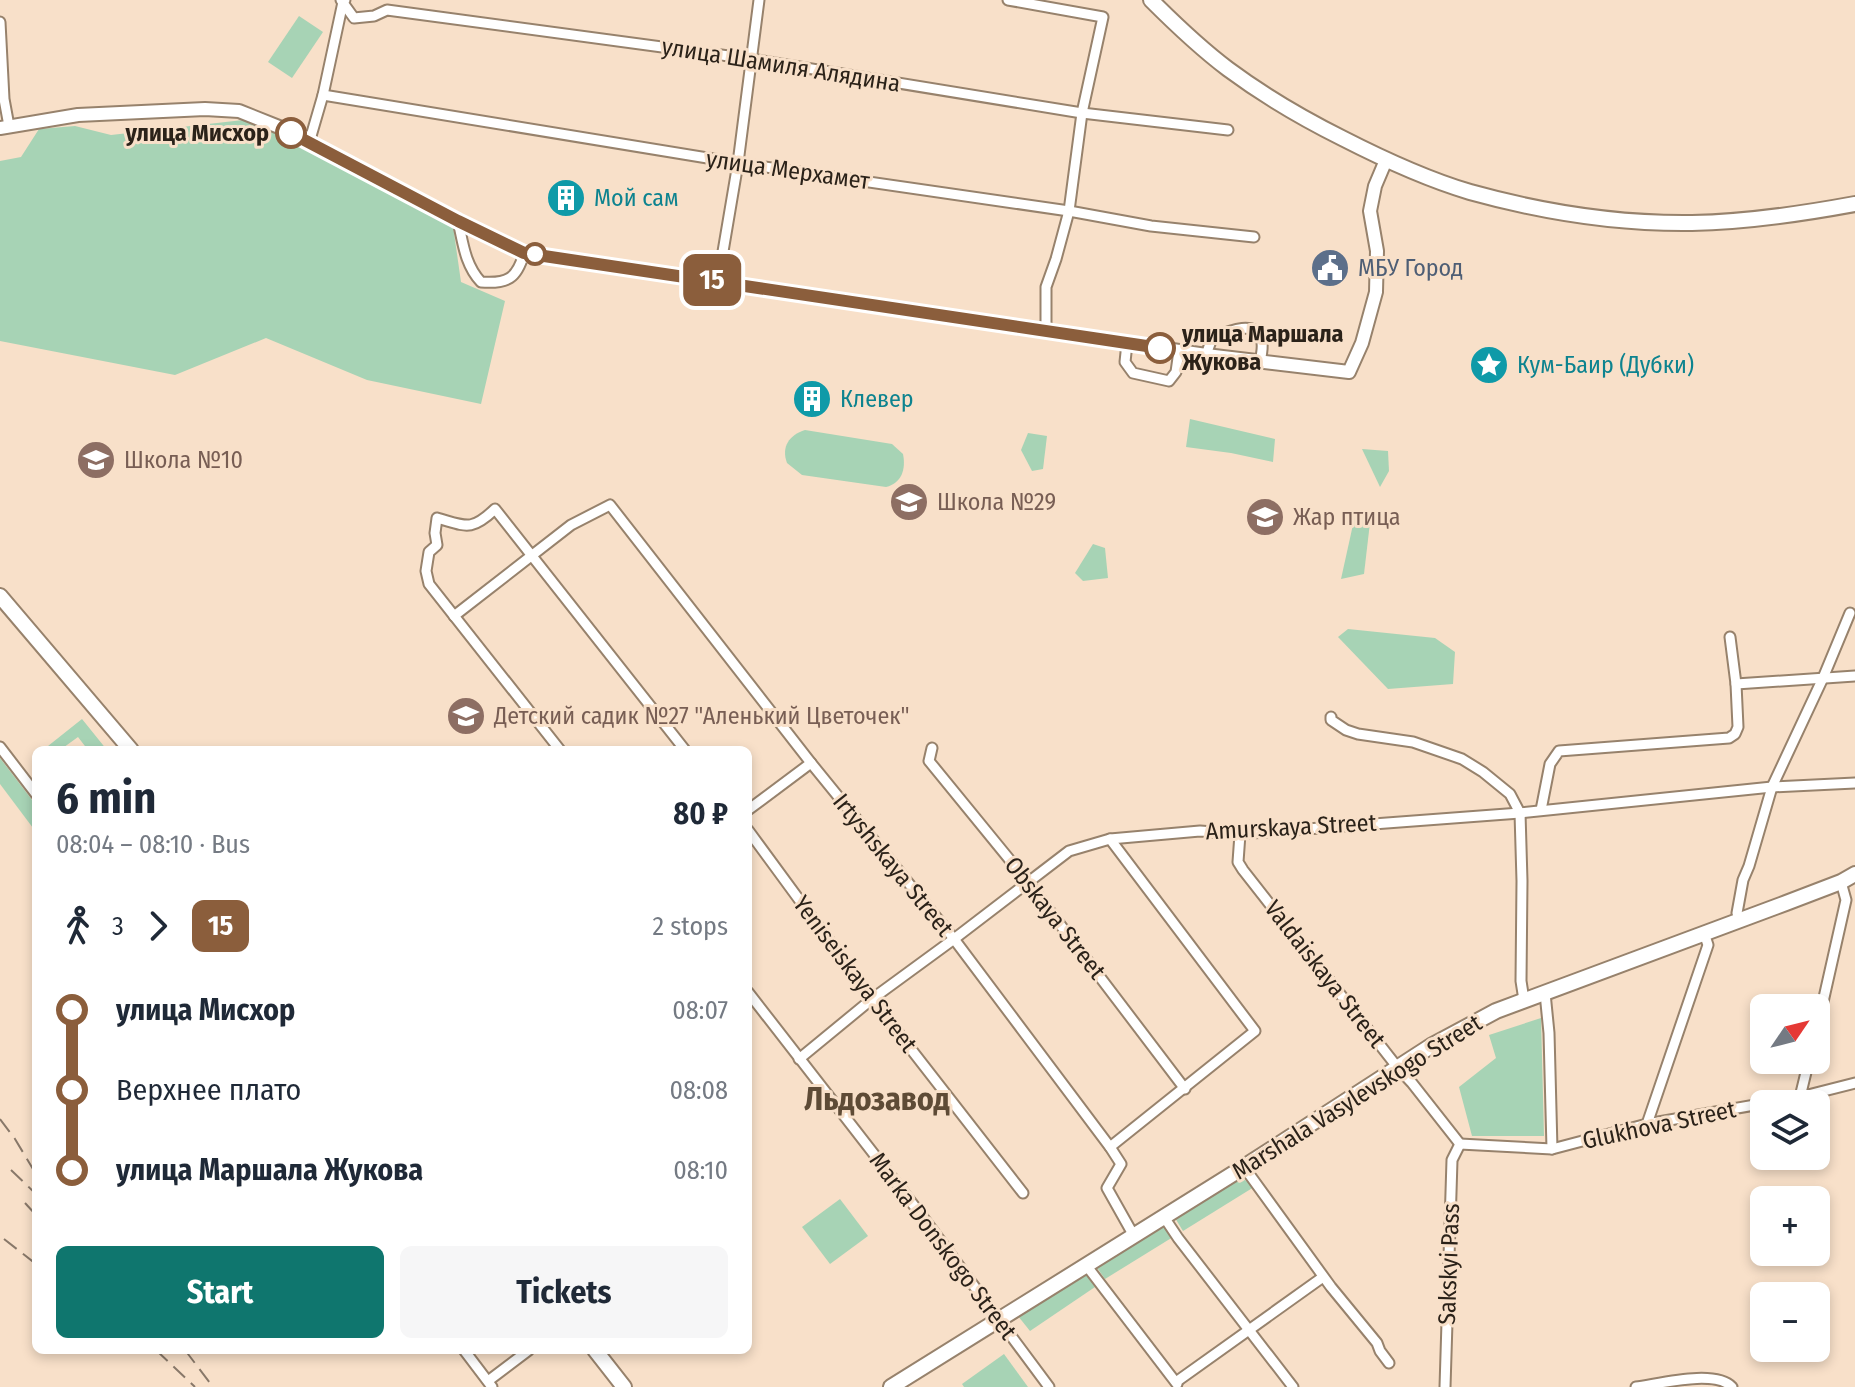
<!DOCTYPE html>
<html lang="en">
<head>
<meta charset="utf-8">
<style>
	:root { --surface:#fff; --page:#f6f6f7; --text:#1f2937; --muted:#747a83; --accent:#0f766e }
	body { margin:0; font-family:"Fira Sans Condensed",sans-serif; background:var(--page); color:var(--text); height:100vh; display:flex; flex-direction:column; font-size:30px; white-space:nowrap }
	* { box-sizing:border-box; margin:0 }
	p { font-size:26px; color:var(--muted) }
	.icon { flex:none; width:44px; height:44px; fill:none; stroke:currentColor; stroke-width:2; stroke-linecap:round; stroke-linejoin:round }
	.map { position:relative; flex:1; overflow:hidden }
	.side { position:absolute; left:32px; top:746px; width:720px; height:608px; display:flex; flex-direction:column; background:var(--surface); border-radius:12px; box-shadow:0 4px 12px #0003 }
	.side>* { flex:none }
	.badge { padding:0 16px; border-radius:12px; font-size:28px; line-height:52px }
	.needle { width:52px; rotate:55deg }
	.tools { position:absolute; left:1750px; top:994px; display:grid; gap:16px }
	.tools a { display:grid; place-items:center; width:80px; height:80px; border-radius:12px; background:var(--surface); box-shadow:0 4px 12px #0003; font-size:40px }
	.map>.badge { position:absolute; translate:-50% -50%; box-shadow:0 0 0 4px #fff }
	.legs { display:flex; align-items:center; gap:12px; height:88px; padding:0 24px; font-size:26px }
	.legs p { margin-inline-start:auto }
	.head { display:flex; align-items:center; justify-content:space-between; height:136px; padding:0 24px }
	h1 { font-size:44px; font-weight:700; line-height:60px }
	.action { display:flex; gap:16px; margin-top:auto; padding:16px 24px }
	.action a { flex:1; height:92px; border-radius:12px; background:var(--accent); color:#fff; font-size:32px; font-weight:700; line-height:92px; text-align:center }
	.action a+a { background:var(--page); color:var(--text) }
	ul { padding:0 24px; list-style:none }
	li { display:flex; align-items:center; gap:28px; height:80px; font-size:30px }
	li i { display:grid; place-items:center; width:12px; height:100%; margin:0 10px; background:currentColor }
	li i::after { content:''; width:20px; height:20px; margin:-10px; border:6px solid; border-radius:50%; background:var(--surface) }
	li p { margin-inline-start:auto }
	li:first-child i { background:linear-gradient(#0000 50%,currentColor 0) }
	li:last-child i { background:linear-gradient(currentColor 50%,#0000 0) }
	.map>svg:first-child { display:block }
	.green { fill:#a7d3b5 }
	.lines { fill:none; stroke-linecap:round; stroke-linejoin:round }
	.minor-casing { stroke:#97826c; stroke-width:13 }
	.tertiary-casing { stroke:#97826c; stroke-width:16 }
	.secondary-casing { stroke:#97826c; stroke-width:18 }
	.primary-casing { stroke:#97826c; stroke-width:18 }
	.minor { stroke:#fff; stroke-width:9 }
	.tertiary { stroke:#fff; stroke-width:12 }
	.secondary { stroke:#fff; stroke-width:14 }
	.primary { stroke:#fff; stroke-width:14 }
	.rail { stroke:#887869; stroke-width:2; stroke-dasharray:16 8; stroke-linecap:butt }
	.line-1-casing { stroke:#fff; stroke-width:18 }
	.line-1 { stroke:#8b5e3c; stroke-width:12 }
	.stop-1-dot { fill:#fff; stroke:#8b5e3c; stroke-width:4 }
	.labels { text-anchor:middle; stroke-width:6; stroke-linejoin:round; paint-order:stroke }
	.street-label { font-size:24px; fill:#2b2219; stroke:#f8e0c9 }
	.stop-label { font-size:24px; font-weight:bold; fill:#2b2219; stroke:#f8e0c9; text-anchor:end }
	.culture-label { font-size:24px; fill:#0d838f; stroke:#f8e0c9; text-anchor:start }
	.service-label { font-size:24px; fill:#4e5e75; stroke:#f8e0c9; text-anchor:start }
	.education-label { font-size:24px; fill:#785e54; stroke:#f8e0c9; text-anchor:start }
	.district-label { font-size:32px; font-weight:bold; fill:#5e4b36; stroke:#f8e0c9 }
</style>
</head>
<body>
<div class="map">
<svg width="1855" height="1387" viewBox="0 0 1855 1387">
	<rect width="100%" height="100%" fill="#f8e0c9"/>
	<!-- green -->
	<g class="green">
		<path d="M299,16L323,32L292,78L268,62Z"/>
		<path d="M252,119L453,226L461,282L505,301L481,404L367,380L266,338L175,375L0,341V161L21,157L39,129L75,126L111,135Z"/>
		<path d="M1190,419L1275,439L1273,462L1231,453L1186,447Z"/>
		<path d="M805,430L892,444L903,454C906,469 902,483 886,487L802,475L787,463C781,447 789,435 805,430Z"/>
		<path d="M1028,433L1047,436L1043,469L1032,471L1021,450Z"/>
		<path d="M1362,449L1388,451L1389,471L1380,487Z"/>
		<path d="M1356,511L1371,514L1364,574L1341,579Z"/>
		<path d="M1093,544L1105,548L1108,578L1083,581L1075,573Z"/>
		<path d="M1348,629L1435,638L1455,652L1453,684L1388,689L1338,637Z"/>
		<path d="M82,719L107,750H88L78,737L60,750H43Z"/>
		<path d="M0,758L36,805V832L0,784Z"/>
		<path d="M1541,1018L1544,1136H1472L1459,1087L1496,1058L1489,1035Z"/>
		<path d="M1241,1177L1254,1187L1183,1231L1175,1218Z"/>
		<path d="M840,1199L868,1236L830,1264L802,1227Z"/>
		<path d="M1163,1224L1173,1237L1105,1279L1095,1265Z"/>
		<path d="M1085,1273L1095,1287L1030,1331L1018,1316Z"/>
		<path d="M1004,1354L1028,1387H964L962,1384Z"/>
	</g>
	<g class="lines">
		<defs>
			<g id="minor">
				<path d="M341,0L354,18L374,16L387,10L751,59L1082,113L1228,130"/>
				<path d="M1008,0L1103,17L1082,113L1069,211L1056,259L1046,287V332"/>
				<path d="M0,22L4,99L9,126"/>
				<path d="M323,95L738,163L1069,211L1151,226L1254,237"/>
				<path d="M309,143L323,95L343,2L345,0"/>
				<path d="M458,221C463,243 465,265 481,282C507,284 517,279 524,253"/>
				<path d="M718,281L738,163L759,0"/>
				<path d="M1127,343L1125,362L1133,373L1169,381L1176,372L1179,351"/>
				<path d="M1206,355L1212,338C1226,332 1259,317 1262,343C1263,349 1261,356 1260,363"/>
				<path d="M454,616L571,525L610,505L811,763L954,939L1110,1147L1121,1164L1107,1188L1134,1236"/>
				<path d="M1736,684L1855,676"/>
				<path d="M1331,717V720L1346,730L1358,734L1413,742L1462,759L1483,772L1510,794L1520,813L1522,881L1521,981L1524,1000"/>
				<path d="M0,747L36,794"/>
				<path d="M932,748L929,761L1027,881L1185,1089"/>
				<path d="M560,750L429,584L426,571L429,552L437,545L435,533L437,518C466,526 471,532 495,509L685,750"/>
				<path d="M748,810L811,763"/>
				<path d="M1541,810L1550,764L1559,751L1729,738L1735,734L1738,727L1736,684L1730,637"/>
				<path d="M748,830L872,999L1023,1193"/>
				<path d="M1240,834L1238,862L1243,870L1398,1068L1412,1083L1460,1144"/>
				<path d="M1740,921L1737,913L1743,880L1749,866L1772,787L1823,678L1850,613"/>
				<path d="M748,992L922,1216L1049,1387"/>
				<path d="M1545,993L1549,1033L1552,1149"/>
				<path d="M1816,1033L1846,900L1841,882"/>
				<path d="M799,1059L872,999L954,939L1069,851L1110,839L1200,831L1240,834L1520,813L1772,787L1855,783"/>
				<path d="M1800,1097L1809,1060"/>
				<path d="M1647,1124L1708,945L1704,933"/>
				<path d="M1460,1144L1552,1149L1647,1124L1800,1097L1855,1083"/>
				<path d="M1110,1147L1255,1031L1110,839"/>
				<path d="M1244,1167L1331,1287L1377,1343L1380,1351L1389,1363"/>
				<path d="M1164,1217L1178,1238L1293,1387"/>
				<path d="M1086,1265L1177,1384"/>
				<path d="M464,1350L492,1387"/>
				<path d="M488,1381L529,1350"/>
				<path d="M1176,1382L1323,1277"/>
				<path d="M1445,1387L1452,1160L1460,1144"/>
				<path d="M1636,1387C1659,1384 1715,1369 1732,1387"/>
			</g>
			<path id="tertiary" d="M0,128L78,115L205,109L239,111L279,127L458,221L524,253L1206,355L1349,372L1362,343L1376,292L1377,251L1370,211L1375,186L1386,160"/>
			<g id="secondary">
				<path d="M0,596L131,750"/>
				<path d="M595,1350L624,1387"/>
				<path d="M891,1387L1244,1167L1431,1046L1496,1011L1786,903L1841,882L1855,874"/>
			</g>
			<path id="primary" d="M1151,0C1175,24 1200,48 1228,69C1263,95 1302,118 1342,138C1383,159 1426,179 1470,192C1542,212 1618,224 1692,223C1747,222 1801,214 1855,204"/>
		</defs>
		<!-- minor casing -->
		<use href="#minor" class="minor-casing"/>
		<!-- tertiary casing -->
		<use href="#tertiary" class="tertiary-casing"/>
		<!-- secondary casing -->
		<use href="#secondary" class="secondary-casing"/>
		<!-- primary casing -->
		<use href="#primary" class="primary-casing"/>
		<!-- minor -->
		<use href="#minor" class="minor"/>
		<!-- tertiary -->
		<use href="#tertiary" class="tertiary"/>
		<!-- secondary -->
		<use href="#secondary" class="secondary"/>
		<!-- primary -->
		<use href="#primary" class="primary"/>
		<!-- rail -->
		<g class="rail">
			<path d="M0,1119L15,1139L36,1174"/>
			<path d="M11,1170L36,1194"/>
			<path d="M25,1203L36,1215"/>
			<path d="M4,1239L36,1264"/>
			<path d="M156,1350L195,1387"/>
			<path d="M185,1350L213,1387"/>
		</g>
	</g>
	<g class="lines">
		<defs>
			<path id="line-1" d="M291,133L458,221L524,253L1160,348"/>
		</defs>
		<!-- line-1 casing -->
		<use href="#line-1" class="line-1-casing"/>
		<!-- line-1 -->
		<use href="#line-1" class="line-1"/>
	</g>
	<!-- icons -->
	<defs>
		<symbol id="building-disc" viewBox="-11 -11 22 22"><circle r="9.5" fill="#0f9aa8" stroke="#f8e0c9"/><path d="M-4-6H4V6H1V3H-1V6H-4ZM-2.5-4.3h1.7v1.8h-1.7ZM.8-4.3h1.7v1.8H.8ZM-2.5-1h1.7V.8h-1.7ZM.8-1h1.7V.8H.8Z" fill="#fff"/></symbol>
		<symbol id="civic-disc" viewBox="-11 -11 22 22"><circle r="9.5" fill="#5c6f8a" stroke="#f8e0c9"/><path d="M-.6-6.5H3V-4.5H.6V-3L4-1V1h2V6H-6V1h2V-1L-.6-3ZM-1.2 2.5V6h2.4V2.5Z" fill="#fff"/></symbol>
		<symbol id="sight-disc" viewBox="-11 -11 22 22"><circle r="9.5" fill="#0f9aa8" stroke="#f8e0c9"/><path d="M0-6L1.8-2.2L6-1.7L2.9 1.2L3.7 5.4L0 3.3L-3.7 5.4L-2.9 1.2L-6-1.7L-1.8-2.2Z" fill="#fff"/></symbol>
		<symbol id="school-disc" viewBox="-11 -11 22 22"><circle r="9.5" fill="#8d6e63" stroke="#f8e0c9"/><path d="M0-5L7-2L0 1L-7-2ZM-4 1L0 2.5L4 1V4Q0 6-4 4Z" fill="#fff"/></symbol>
	</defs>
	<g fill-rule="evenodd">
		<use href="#building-disc" x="544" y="176" width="44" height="44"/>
		<use href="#civic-disc" x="1308" y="246" width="44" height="44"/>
		<use href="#sight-disc" x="1467" y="343" width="44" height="44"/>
		<use href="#building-disc" x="790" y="377" width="44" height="44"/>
		<use href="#school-disc" x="74" y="438" width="44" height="44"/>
		<use href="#school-disc" x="887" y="480" width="44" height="44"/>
		<use href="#school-disc" x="1243" y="495" width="44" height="44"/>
		<use href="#school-disc" x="444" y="694" width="44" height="44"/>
	</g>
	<!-- markers -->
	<g class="stop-1-dot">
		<circle cx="291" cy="133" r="14"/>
		<circle cx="535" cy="254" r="10"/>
		<circle cx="1160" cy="348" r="14"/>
	</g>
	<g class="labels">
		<!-- street labels -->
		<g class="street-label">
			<text transform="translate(781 65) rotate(9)" y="8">улица Шамиля Алядина</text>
			<text transform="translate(788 170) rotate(8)" y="8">улица Мерхамет</text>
			<text transform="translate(1291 827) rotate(-3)" y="8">Amurskaya Street</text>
			<text transform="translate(893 865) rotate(51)" y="8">Irtyshskaya Street</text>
			<text transform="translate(1055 918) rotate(52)" y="8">Obskaya Street</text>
			<text transform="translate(855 974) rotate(53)" y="8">Yeniseiskaya Street</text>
			<text transform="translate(1325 974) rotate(52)" y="8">Valdaiskaya Street</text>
			<text transform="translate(1357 1097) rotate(-32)" y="8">Marshala Vasylevskogo Street</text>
			<text transform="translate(1659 1125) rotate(-12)" y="8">Glukhova Street</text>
			<text transform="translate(943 1246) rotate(53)" y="8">Marka Donskogo Street</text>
			<text transform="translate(1449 1264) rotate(-88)" y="8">Sakskyi Pass</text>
		</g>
		<!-- stop labels -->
		<g class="stop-label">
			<text x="269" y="141">улица Мисхор</text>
			<text x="1182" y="342" text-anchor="start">улица Маршала<tspan x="1182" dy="28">Жукова</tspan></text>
		</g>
		<!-- culture labels -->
		<g class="culture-label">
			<text x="594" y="206">Мой сам</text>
			<text x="1517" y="373">Кум-Баир (Дубки)</text>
			<text x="840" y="407">Клевер</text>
		</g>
		<!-- service labels -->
		<g class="service-label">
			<text x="1358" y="276">МБУ Город</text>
		</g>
		<!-- education labels -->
		<g class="education-label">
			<text x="124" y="468">Школа №10</text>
			<text x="937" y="510">Школа №29</text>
			<text x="1293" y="525">Жар птица</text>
			<text x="494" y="724">Детский садик №27 "Аленький Цветочек"</text>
		</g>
		<!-- district labels -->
		<g class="district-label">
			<text x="877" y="1110">Льдозавод</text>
		</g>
	</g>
</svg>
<div class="tools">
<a><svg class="needle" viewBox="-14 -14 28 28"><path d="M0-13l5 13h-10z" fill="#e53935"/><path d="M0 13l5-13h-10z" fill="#747a83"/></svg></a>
<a><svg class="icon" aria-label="layers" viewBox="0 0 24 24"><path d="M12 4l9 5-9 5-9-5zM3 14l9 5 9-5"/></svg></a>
<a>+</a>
<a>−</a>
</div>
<b class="badge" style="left:712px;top:280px;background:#8b5e3c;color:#fff">15</b>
<section class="side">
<div class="head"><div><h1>6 min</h1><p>08:04 – 08:10 · Bus</p></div><b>80 ₽</b></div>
<div class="legs"><svg class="icon" aria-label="walk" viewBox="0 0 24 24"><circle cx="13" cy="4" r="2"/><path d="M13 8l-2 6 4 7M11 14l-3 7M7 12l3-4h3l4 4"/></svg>3<svg class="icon" aria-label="forward" viewBox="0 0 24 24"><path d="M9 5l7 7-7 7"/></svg><b class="badge" style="background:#8b5e3c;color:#fff">15</b><p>2 stops</p></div>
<ul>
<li><i style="color:#8b5e3c"></i><b>улица Мисхор</b><p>08:07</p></li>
<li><i style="color:#8b5e3c"></i><span>Верхнее плато</span><p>08:08</p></li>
<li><i style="color:#8b5e3c"></i><b>улица Маршала Жукова</b><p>08:10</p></li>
</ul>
<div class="action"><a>Start</a><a>Tickets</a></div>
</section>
</div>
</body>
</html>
